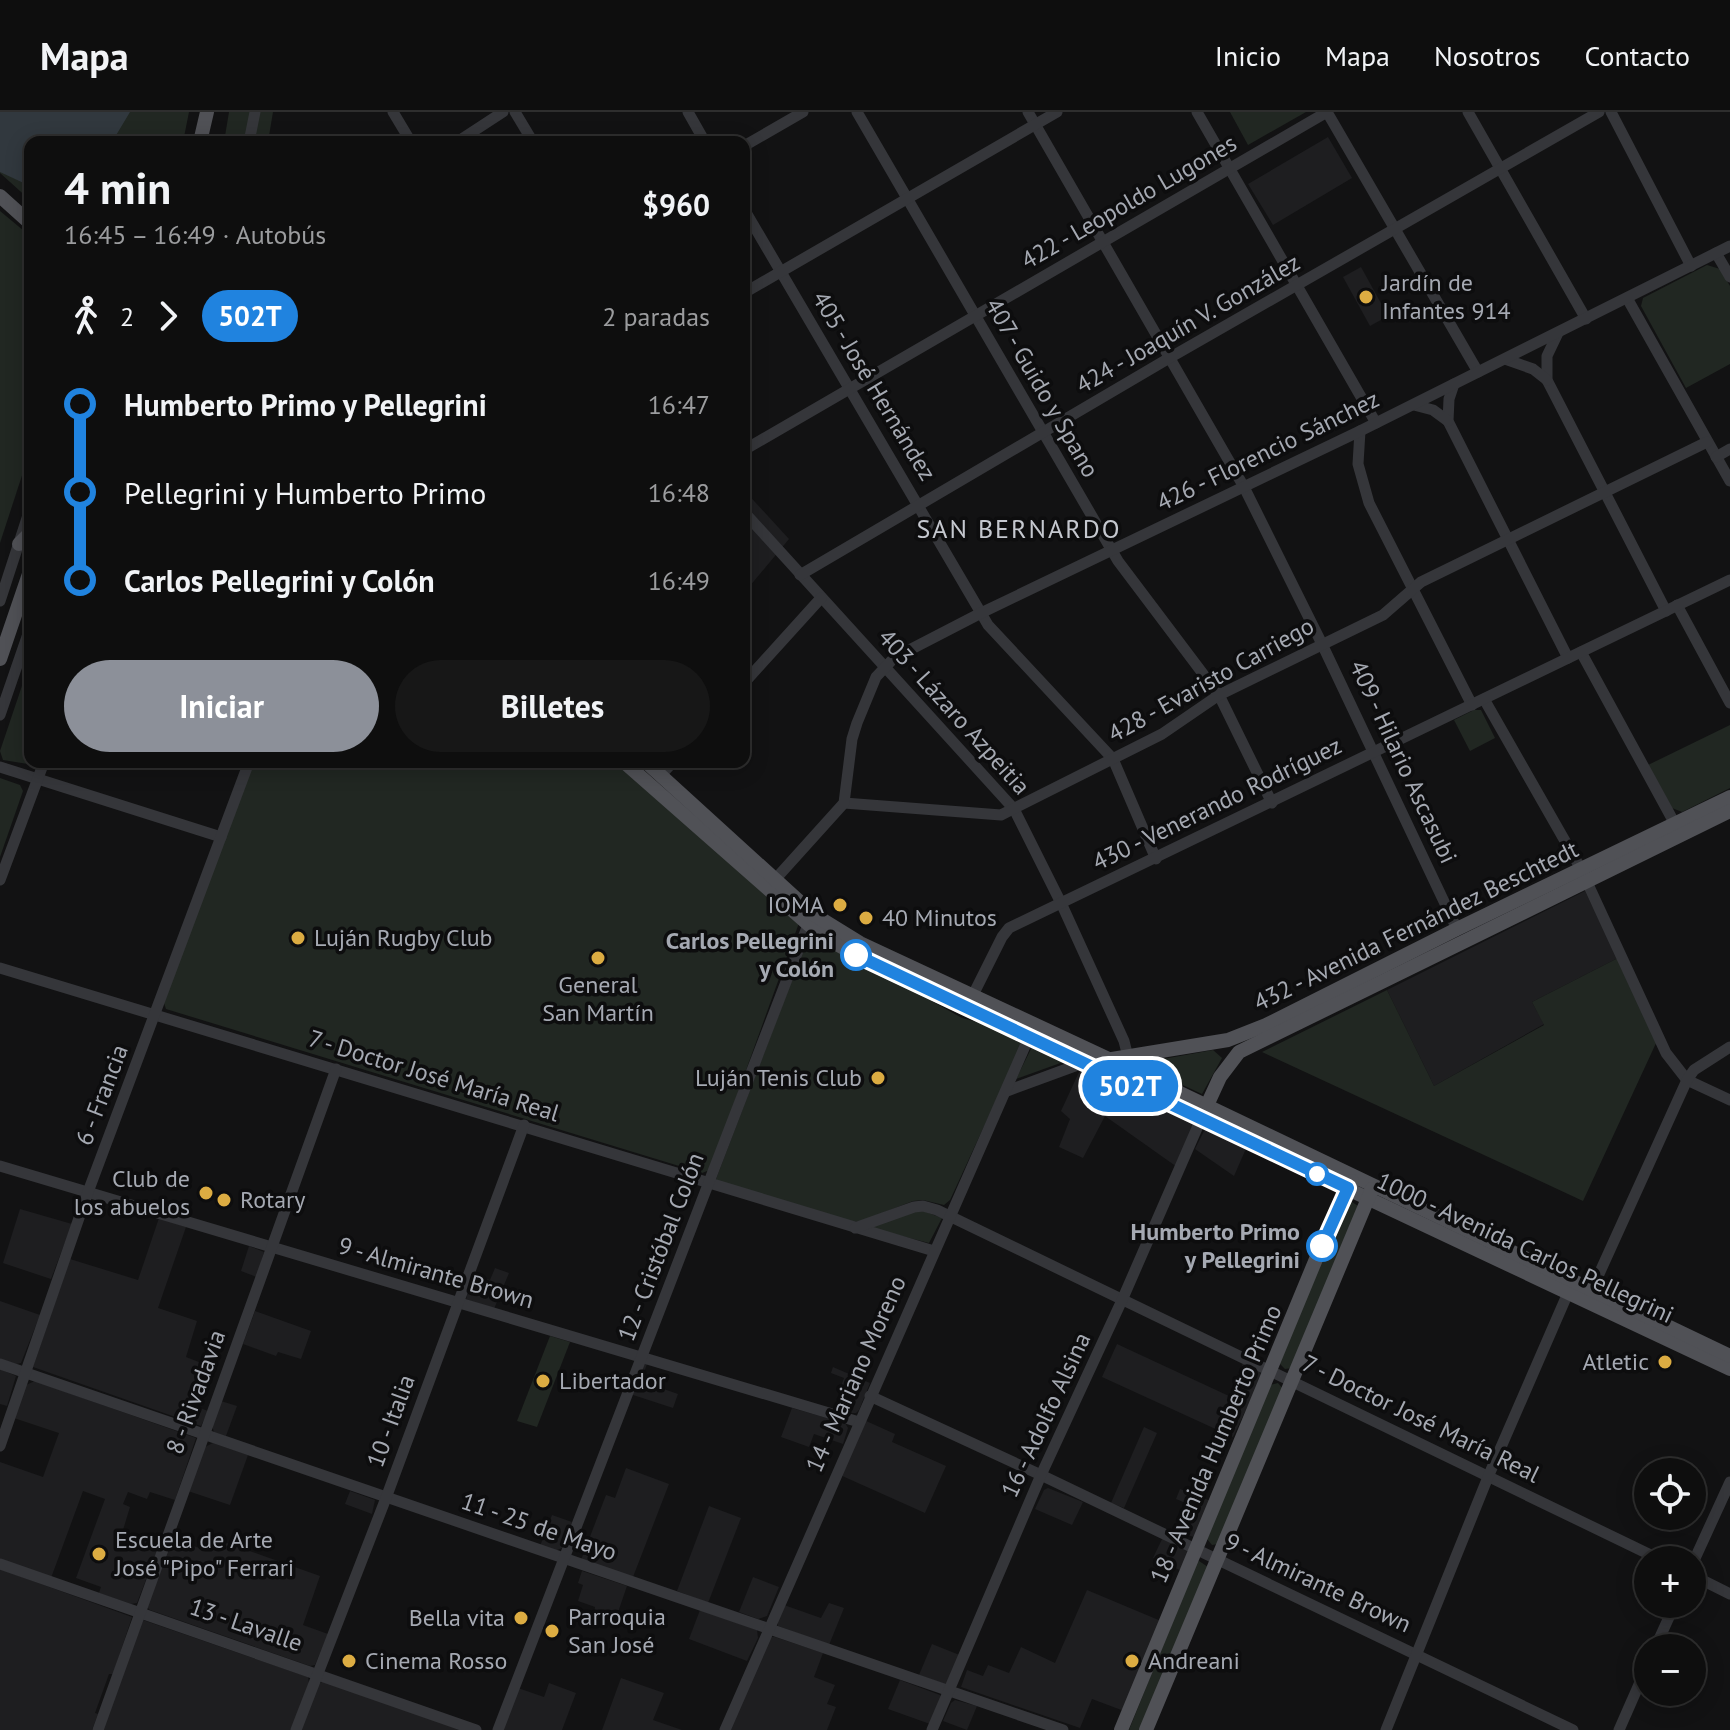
<!DOCTYPE html>
<html lang="es">
<head>
<meta charset="utf-8">
<style>
	:root { --surface:#0e0e0e; --page:#171717; --text:#f1f3f6; --muted:#9b9c9e; --line:#2e2e2e; --accent:#8c9099 }
	body { margin:0; font-family:"PT Sans",sans-serif; background:var(--page); color:var(--text); height:100vh; display:flex; flex-direction:column; font-size:30px; white-space:nowrap }
	* { box-sizing:border-box; margin:0 }
	p { font-size:26px; color:var(--muted) }
	.icon { flex:none; width:44px; height:44px; fill:none; stroke:currentColor; stroke-width:2; stroke-linecap:round; stroke-linejoin:round }
	.map { position:relative; flex:1; overflow:hidden }
	.drawer { position:absolute; left:24px; top:24px; width:726px; height:632px; display:flex; flex-direction:column; background:var(--surface); border-radius:16px; box-shadow:0 4px 20px #0003,0 0 0 2px var(--line) }
	.drawer>* { flex:none }
	.badge { padding:0 16px; border-radius:26px; font-size:28px; line-height:52px }
	.buttons { position:absolute; left:1634px; top:1346px; display:grid; gap:16px }
	.buttons a { display:grid; place-items:center; width:72px; height:72px; border-radius:50%; background:var(--surface); box-shadow:0 4px 20px #0003,0 0 0 2px var(--line); font-size:40px }
	.map>.badge { position:absolute; translate:-50% -50%; box-shadow:0 0 0 4px #fff }
	.legs { display:flex; align-items:center; gap:12px; height:88px; padding:0 40px; font-size:26px }
	.legs p { margin-inline-start:auto }
	.head { display:flex; align-items:center; justify-content:space-between; height:136px; padding:0 40px }
	h1 { font-size:44px; font-weight:800; line-height:60px }
	.action { display:flex; gap:16px; margin-top:auto; padding:16px 40px }
	.action a { flex:1; height:92px; border-radius:48px; background:var(--accent); color:#fff; font-size:32px; font-weight:800; line-height:92px; text-align:center }
	.action a+a { background:var(--page); color:var(--text) }
	ul { padding:0 40px; list-style:none }
	li { display:flex; align-items:center; gap:28px; height:88px; font-size:30px }
	li i { display:grid; place-items:center; width:12px; height:100%; margin:0 10px; background:currentColor }
	li i::after { content:''; width:20px; height:20px; margin:-10px; border:6px solid; border-radius:50%; background:var(--surface) }
	li p { margin-inline-start:auto }
	li:first-child i { background:linear-gradient(#0000 50%,currentColor 0) }
	li:last-child i { background:linear-gradient(currentColor 50%,#0000 0) }
	header { display:flex; align-items:center; gap:48px; box-sizing:border-box; height:112px; padding:0 40px; background:var(--surface); border-bottom:2px solid var(--line) }
	header strong { font-size:38px }
	nav { display:flex; gap:44px; margin-inline-start:auto; font-size:28px }
	.map>svg:first-child { display:block }
	.built { fill:#1e1e20 }
	.green { fill:#212722 }
	.water { fill:#31383e }
	.lines { fill:none; stroke-linecap:round; stroke-linejoin:round }
	.minor { stroke:#35363a; stroke-width:11 }
	.major { stroke:#505156; stroke-width:14 }
	.line-1-casing { stroke:#fff; stroke-width:18 }
	.line-1 { stroke:#2083df; stroke-width:12 }
	.poi-dot { fill:#dcac42; stroke:#0d0d0e; stroke-width:3 }
	.stop-1-dot { fill:#fff; stroke:#2083df; stroke-width:4 }
	.labels { text-anchor:middle; stroke-width:7; stroke-linejoin:round; paint-order:stroke }
	.street-label { font-size:24px; fill:#a5a9b2; stroke:#0d0d0e }
	.poi-label { font-size:24px; fill:#a5a9b2; stroke:#0d0d0e; text-anchor:start }
	.stop-label { font-size:24px; font-weight:bold; fill:#a5a9b2; stroke:#0d0d0e; text-anchor:end }
	.neighbourhood-label { font-size:26px; letter-spacing:2px; fill:#c5c8cf; stroke:#0d0d0e }
</style>
</head>
<body>
<header>
<strong>Mapa</strong>
<nav><a>Inicio</a><a>Mapa</a><a>Nosotros</a><a>Contacto</a></nav>
</header>
<div class="map">
<svg width="1730" height="1618" viewBox="0 0 1730 1618">
	<rect width="100%" height="100%" fill="#121213"/>
	<!-- built -->
	<g class="built">
		<path d="M1328,25L1352,66L1273,113L1248,72Z"/>
		<path d="M1361,155L1388,204L1370,214L1343,165Z"/>
		<path d="M744,378L789,427L744,481Z"/>
		<path d="M1585,779L1618,846L1532,890L1544,912L1434,974L1387,878Z"/>
		<path d="M1080,958L1194,1010L1177,1055L1105,1004L1083,1046L1059,1035L1070,1007L1061,999Z"/>
		<path d="M1205,1017L1248,1032L1234,1064L1195,1037Z"/>
		<path d="M20,1097L72,1112L51,1167L3,1151Z"/>
		<path d="M159,1106L186,1115L158,1196L197,1209L186,1245L204,1252L190,1292L208,1299L201,1314L33,1255L70,1147L138,1168Z"/>
		<path d="M249,1134L264,1140L257,1165L241,1159Z"/>
		<path d="M495,1156L509,1161L494,1197L466,1187L473,1163L490,1168Z"/>
		<path d="M0,1189L40,1203L21,1251L16,1252L0,1247Z"/>
		<path d="M255,1199L311,1219L301,1247L278,1240L276,1244L243,1232Z"/>
		<path d="M1117,1232L1229,1284L1243,1251L1259,1259L1262,1264L1233,1325L1102,1265Z"/>
		<path d="M644,1252H647L641,1269L678,1282L673,1296L630,1282Z"/>
		<path d="M833,1255L870,1271L859,1298L856,1301H842L849,1285L839,1280L844,1266L831,1261Z"/>
		<path d="M0,1257L16,1264L7,1294L0,1292Z"/>
		<path d="M35,1269L196,1326L175,1388L150,1380L147,1387L128,1380L123,1392L130,1395L123,1418L160,1431L137,1491L131,1492L99,1481L101,1475L76,1466L105,1387L83,1379L51,1466L0,1448V1350L43,1365L59,1321L14,1306L26,1273Z"/>
		<path d="M221,1289L237,1294L226,1324L214,1320L212,1314Z"/>
		<path d="M792,1296L845,1311L848,1316L843,1332L814,1322L809,1335L781,1325Z"/>
		<path d="M864,1308L895,1322L892,1330L946,1354L925,1401L840,1363Z"/>
		<path d="M1144,1315L1157,1321L1124,1396L1111,1391Z"/>
		<path d="M213,1331L248,1343L230,1393L188,1379L205,1335Z"/>
		<path d="M626,1356L669,1372L633,1465L581,1448L606,1383L615,1386Z"/>
		<path d="M1048,1376L1083,1390L1072,1413L1035,1397L1044,1378Z"/>
		<path d="M1180,1377L1211,1389L1194,1425L1177,1420L1188,1392L1176,1387Z"/>
		<path d="M350,1379L375,1388L372,1402L345,1392Z"/>
		<path d="M709,1394L741,1406L708,1491L677,1479Z"/>
		<path d="M552,1403L572,1410L562,1436L555,1439L540,1434Z"/>
		<path d="M210,1425L320,1464L303,1513L328,1522L315,1553L310,1554L150,1498L147,1495L171,1426L205,1438Z"/>
		<path d="M1163,1425L1188,1440L1182,1459L1153,1446Z"/>
		<path d="M0,1457L132,1505L113,1562H109L95,1601L98,1602L92,1618H0Z"/>
		<path d="M582,1459L627,1474L615,1509L594,1502L595,1495L578,1489L583,1473L578,1471Z"/>
		<path d="M753,1465L779,1475L767,1504L758,1507L739,1500Z"/>
		<path d="M1087,1478L1161,1509L1124,1599L1092,1587L1080,1616L961,1575L967,1558L983,1564L988,1553L1009,1561L1021,1535L1055,1551Z"/>
		<path d="M829,1491L844,1496L829,1533L778,1514V1508L784,1493L821,1506Z"/>
		<path d="M700,1498L757,1518L758,1526L747,1549L689,1527Z"/>
		<path d="M143,1508L308,1565L309,1571L291,1618H101Z"/>
		<path d="M770,1525H775L823,1541L814,1565L835,1573L827,1592L836,1595L827,1618H728Z"/>
		<path d="M932,1532L962,1544L949,1571L945,1572L919,1563Z"/>
		<path d="M621,1566L664,1581L653,1608L682,1618H602Z"/>
		<path d="M900,1568L940,1583L941,1585L930,1612L888,1597Z"/>
		<path d="M324,1569L466,1618H300L318,1572Z"/>
		<path d="M549,1571L576,1581L562,1618H503L518,1576L544,1585Z"/>
		<path d="M955,1588L977,1594L967,1618L943,1609L951,1591Z"/>
	</g>
	<!-- green -->
	<g class="green">
		<path d="M61,0H189L183,30H30V88L0,61V47Z"/>
		<path d="M229,0H273L268,30H224Z"/>
		<path d="M1230,0H1306L1248,33Z"/>
		<path d="M0,99L30,124V339L0,431Z"/>
		<path d="M1707,153L1720,157L1730,174V252L1686,276L1641,194L1643,186Z"/>
		<path d="M30,550V650H35L34,653L3,648L0,639Z"/>
		<path d="M1474,598H1481L1495,626L1470,639L1454,608Z"/>
		<path d="M1730,613V676L1682,700L1672,696L1648,653Z"/>
		<path d="M252,650H619L799,811L710,1058L702,1061L166,897L164,891Z"/>
		<path d="M0,666L20,673L23,679L0,745Z"/>
		<path d="M810,821L962,906L1011,919L1022,932L950,1088L944,1093L923,1088L913,1089L862,1109L853,1110L719,1071L716,1067Z"/>
		<path d="M1618,846L1657,929L1583,1089L1262,940L1387,878L1434,974L1544,913L1532,890Z"/>
		<path d="M1033,933L1066,949L1016,967Z"/>
		<path d="M1213,938L1222,946L1202,982L1148,957L1152,949Z"/>
		<path d="M1349,1088L1358,1094L1292,1256L1285,1257L1279,1251L1343,1093Z"/>
		<path d="M918,1097L942,1106L929,1131L874,1117L873,1114Z"/>
		<path d="M550,1224L570,1230L537,1315L517,1309Z"/>
		<path d="M1278,1271L1283,1277L1219,1432L1212,1433L1207,1427L1270,1273Z"/>
		<path d="M1199,1449L1208,1455L1142,1618H1129L1196,1451Z"/>
	</g>
	<!-- water -->
	<path class="water" d="M0,0H130L112,30H30V74L0,60Z"/>
	<g class="lines">
		<!-- minor -->
		<g class="minor">
			<path d="M393,0L411,30"/>
			<path d="M515,0L533,30"/>
			<path d="M688,0L705,30"/>
			<path d="M857,0L1118,449L1219,583L1272,691"/>
			<path d="M1028,0L1244,375L1322,532L1457,817"/>
			<path d="M1197,0L1376,311"/>
			<path d="M1468,0L1586,207"/>
			<path d="M1611,0L1691,154"/>
			<path d="M249,30L255,0"/>
			<path d="M457,30L503,0"/>
			<path d="M744,34L803,0"/>
			<path d="M744,97L981,501L988,513L1113,647L1156,747"/>
			<path d="M1716,141L1730,165"/>
			<path d="M744,181L1057,0"/>
			<path d="M1627,186L1730,369"/>
			<path d="M1558,221L1547,244V268L1666,499"/>
			<path d="M1505,247L1533,257L1547,268"/>
			<path d="M1454,272L1449,287L1448,309L1568,546"/>
			<path d="M1414,293L1433,298L1448,309"/>
			<path d="M1360,319L1358,352L1369,391L1472,593"/>
			<path d="M744,338L1327,0L1478,260"/>
			<path d="M1716,345L1730,337"/>
			<path d="M744,400L1014,697L1062,793L1124,929L1128,945"/>
			<path d="M800,463L1171,245L1599,0"/>
			<path d="M0,489L30,397"/>
			<path d="M1677,493L1730,591"/>
			<path d="M1581,540L1675,712"/>
			<path d="M744,571L821,486"/>
			<path d="M1484,587L1581,757L1666,941L1687,968L1730,988"/>
			<path d="M0,603L30,516"/>
			<path d="M0,655L221,725"/>
			<path d="M661,663L673,650"/>
			<path d="M844,691L1001,703L1162,622L1219,583L1383,503L1421,470L1707,330"/>
			<path d="M0,768L44,650"/>
			<path d="M771,772L844,691L852,627L857,611L876,565L894,546L981,501L1360,319L1730,134"/>
			<path d="M0,856L934,1139"/>
			<path d="M972,885L1002,825L1009,816L1730,468"/>
			<path d="M1007,979L1083,951"/>
			<path d="M0,1054L859,1310"/>
			<path d="M855,1116L914,1095L923,1094L937,1098L1661,1448"/>
			<path d="M1589,1184L1687,968L1694,958L1730,935"/>
			<path d="M0,1252L1063,1618"/>
			<path d="M870,1284L1041,1363L1573,1618"/>
			<path d="M0,1334L88,1080L249,650"/>
			<path d="M0,1452L476,1618"/>
			<path d="M1692,1453L1730,1370"/>
			<path d="M1692,1463L1730,1482"/>
			<path d="M1655,1536L1675,1492"/>
			<path d="M98,1618L336,957"/>
			<path d="M296,1618L386,1386L524,1013"/>
			<path d="M498,1618L811,805"/>
			<path d="M725,1618L1029,925"/>
			<path d="M932,1618L1041,1363L1123,1186L1201,1007"/>
			<path d="M1386,1618L1488,1365L1571,1174"/>
			<path d="M1619,1618L1648,1552"/>
		</g>
		<!-- major -->
		<g class="major">
			<path d="M200,30L207,0"/>
			<path d="M0,84L30,111"/>
			<path d="M19,432L30,421"/>
			<path d="M0,547L30,459"/>
			<path d="M624,650L808,812L824,825L879,856L1730,1257"/>
			<path d="M646,650L813,802L860,831L1111,948L1730,1244"/>
			<path d="M1112,947L1228,928L1266,913L1457,817L1730,685"/>
			<path d="M1203,1002L1220,965L1239,940L1730,699"/>
			<path d="M1121,1618L1321,1135L1352,1069"/>
			<path d="M1146,1618L1372,1077"/>
		</g>
	</g>
	<g class="lines">
		<defs>
			<path id="line-1" d="M856,843L1348,1076L1322,1134"/>
		</defs>
		<!-- line-1 casing -->
		<use href="#line-1" class="line-1-casing"/>
		<!-- line-1 -->
		<use href="#line-1" class="line-1"/>
	</g>
	<!-- markers -->
	<g class="poi-dot">
		<circle cx="1366" cy="185" r="8"/>
		<circle cx="840" cy="793" r="8"/>
		<circle cx="866" cy="806" r="8"/>
		<circle cx="298" cy="826" r="8"/>
		<circle cx="598" cy="846" r="8"/>
		<circle cx="878" cy="966" r="8"/>
		<circle cx="206" cy="1081" r="8"/>
		<circle cx="224" cy="1088" r="8"/>
		<circle cx="1665" cy="1250" r="8"/>
		<circle cx="543" cy="1269" r="8"/>
		<circle cx="99" cy="1442" r="8"/>
		<circle cx="521" cy="1506" r="8"/>
		<circle cx="552" cy="1519" r="8"/>
		<circle cx="349" cy="1549" r="8"/>
		<circle cx="1132" cy="1549" r="8"/>
	</g>
	<g class="stop-1-dot">
		<circle cx="856" cy="843" r="14"/>
		<circle cx="1317" cy="1062" r="10"/>
		<circle cx="1322" cy="1134" r="14"/>
	</g>
	<g class="labels">
		<!-- street labels -->
		<g class="street-label">
			<text transform="translate(1129 90) rotate(-30)" y="8">422 - Leopoldo Lugones</text>
			<text transform="translate(1188 212) rotate(-30)" y="8">424 - Joaquín V. González</text>
			<text transform="translate(874 274) rotate(59)" y="8">405 - José Hernández</text>
			<text transform="translate(1042 276) rotate(60)" y="8">407 - Guido y Spano</text>
			<text transform="translate(1268 339) rotate(-26)" y="8">426 - Florencio Sánchez</text>
			<text transform="translate(1211 568) rotate(-29)" y="8">428 - Evaristo Carriego</text>
			<text transform="translate(954 600) rotate(48)" y="8">403 - Lázaro Azpeitia</text>
			<text transform="translate(1403 650) rotate(65)" y="8">409 - Hilario Ascasubi</text>
			<text transform="translate(1217 692) rotate(-26)" y="8">430 - Venerando Rodríguez</text>
			<text transform="translate(1416 814) rotate(-26)" y="8">432 - Avenida Fernández Beschtedt</text>
			<text transform="translate(434 964) rotate(17)" y="8">7 - Doctor José María Real</text>
			<text transform="translate(102 983) rotate(-69)" y="8">6 - Francia</text>
			<text transform="translate(661 1135) rotate(-69)" y="8">12 - Cristóbal Colón</text>
			<text transform="translate(1525 1136) rotate(25)" y="8">1000 - Avenida Carlos Pellegrini</text>
			<text transform="translate(436 1161) rotate(16)" y="8">9 - Almirante Brown</text>
			<text transform="translate(856 1262) rotate(-66)" y="8">14 - Mariano Moreno</text>
			<text transform="translate(196 1280) rotate(-70)" y="8">8 - Rivadavia</text>
			<text transform="translate(1046 1303) rotate(-65)" y="8">16 - Adolfo Alsina</text>
			<text transform="translate(1421 1307) rotate(26)" y="8">7 - Doctor José María Real</text>
			<text transform="translate(391 1309) rotate(-70)" y="8">10 - Italia</text>
			<text transform="translate(1216 1332) rotate(-67)" y="8">18 - Avenida Humberto Primo</text>
			<text transform="translate(539 1415) rotate(19)" y="8">11 - 25 de Mayo</text>
			<text transform="translate(1318 1471) rotate(25)" y="8">9 - Almirante Brown</text>
			<text transform="translate(246 1513) rotate(19)" y="8">13 - Lavalle</text>
		</g>
		<!-- poi labels -->
		<g class="poi-label">
			<text x="1382" y="179">Jardín de<tspan x="1382" dy="28">Infantes 914</tspan></text>
			<text x="824" y="801" text-anchor="end">IOMA</text>
			<text x="882" y="814">40 Minutos</text>
			<text x="314" y="834">Luján Rugby Club</text>
			<text x="598" y="881" text-anchor="middle">General<tspan x="598" dy="28">San Martín</tspan></text>
			<text x="862" y="974" text-anchor="end">Luján Tenis Club</text>
			<text x="190" y="1075" text-anchor="end">Club de<tspan x="190" dy="28">los abuelos</tspan></text>
			<text x="240" y="1096">Rotary</text>
			<text x="1649" y="1258" text-anchor="end">Atletic</text>
			<text x="559" y="1277">Libertador</text>
			<text x="115" y="1436">Escuela de Arte<tspan x="115" dy="28">José "Pipo" Ferrari</tspan></text>
			<text x="568" y="1513">Parroquia<tspan x="568" dy="28">San José</tspan></text>
			<text x="505" y="1514" text-anchor="end">Bella vita</text>
			<text x="365" y="1557">Cinema Rosso</text>
			<text x="1148" y="1557">Andreani</text>
		</g>
		<!-- stop labels -->
		<g class="stop-label">
			<text x="834" y="837">Carlos Pellegrini<tspan x="834" dy="28">y Colón</tspan></text>
			<text x="1300" y="1128">Humberto Primo<tspan x="1300" dy="28">y Pellegrini</tspan></text>
		</g>
		<!-- neighbourhood labels -->
		<g class="neighbourhood-label">
			<text x="1019" y="426">SAN BERNARDO</text>
		</g>
	</g>
</svg>
<div class="buttons">
<a><svg class="icon" aria-label="locate" viewBox="0 0 24 24"><circle cx="12" cy="12" r="6"/><path d="M12 2v4M12 18v4M2 12h4M18 12h4"/></svg></a>
<a>+</a>
<a>−</a>
</div>
<b class="badge" style="left:1130px;top:974px;background:#2083df;color:#fff">502T</b>
<section class="drawer">
<div class="head"><div><h1>4 min</h1><p>16:45 – 16:49 · Autobús</p></div><b>$960</b></div>
<div class="legs"><svg class="icon" aria-label="walk" viewBox="0 0 24 24"><circle cx="13" cy="4" r="2"/><path d="M13 8l-2 6 4 7M11 14l-3 7M7 12l3-4h3l4 4"/></svg>2<svg class="icon" aria-label="forward" viewBox="0 0 24 24"><path d="M9 5l7 7-7 7"/></svg><b class="badge" style="background:#2083df;color:#fff">502T</b><p>2 paradas</p></div>
<ul>
<li><i style="color:#2083df"></i><b>Humberto Primo y Pellegrini</b><p>16:47</p></li>
<li><i style="color:#2083df"></i><span>Pellegrini y Humberto Primo</span><p>16:48</p></li>
<li><i style="color:#2083df"></i><b>Carlos Pellegrini y Colón</b><p>16:49</p></li>
</ul>
<div class="action"><a>Iniciar</a><a>Billetes</a></div>
</section>
</div>
</body>
</html>
